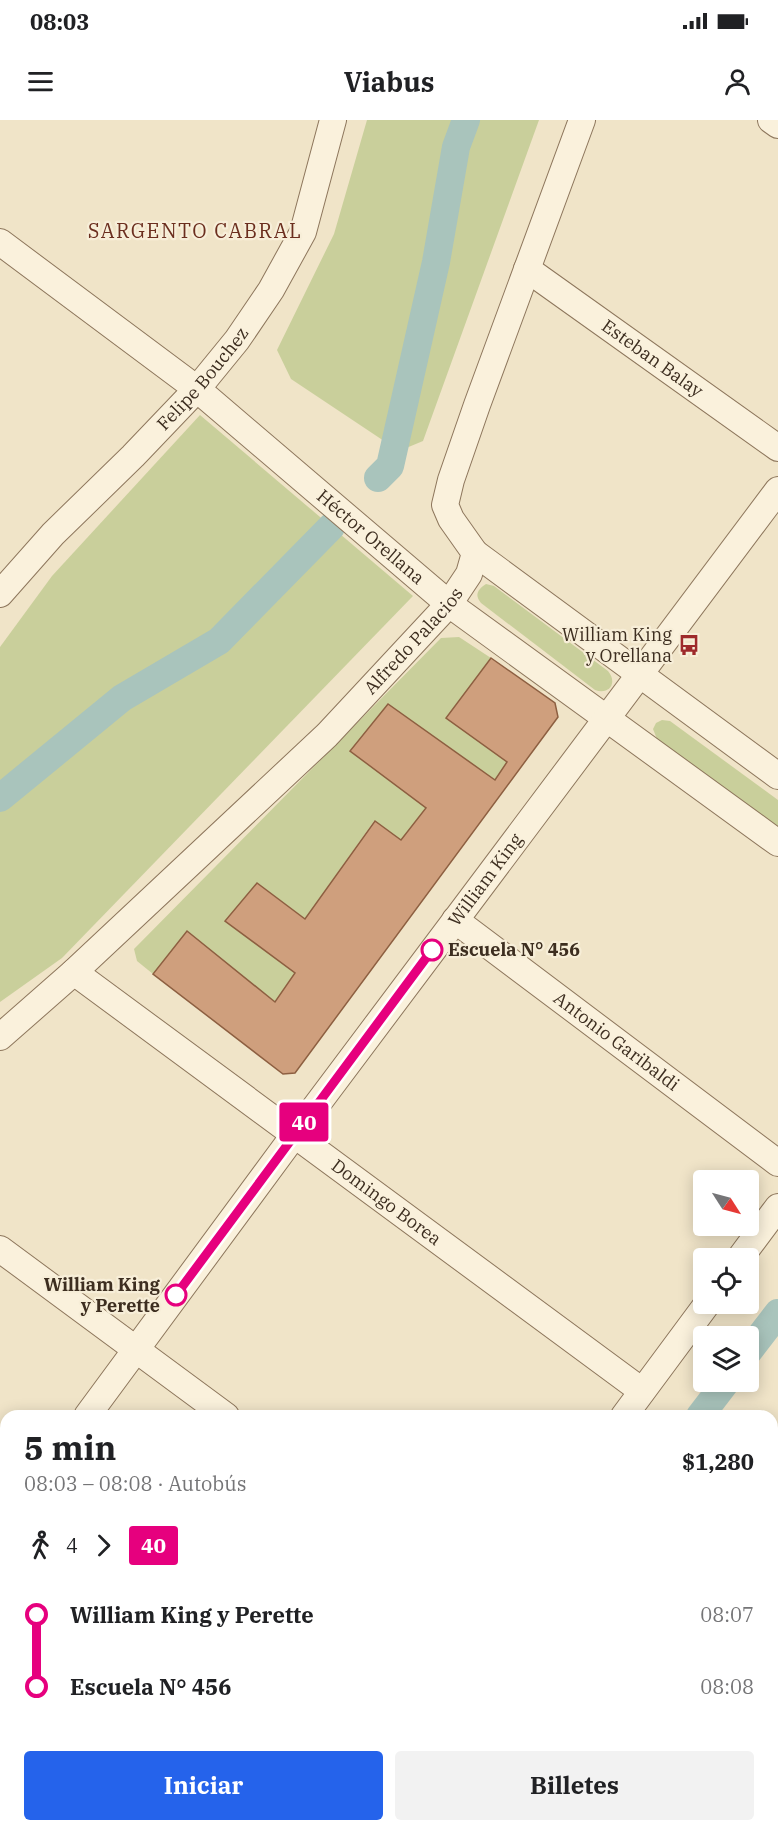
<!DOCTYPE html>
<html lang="es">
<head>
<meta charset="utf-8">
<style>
	:root { --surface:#fff; --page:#f2f2f2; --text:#202124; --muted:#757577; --accent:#2563eb }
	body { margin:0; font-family:"IBM Plex Serif",serif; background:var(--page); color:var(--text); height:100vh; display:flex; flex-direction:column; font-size:22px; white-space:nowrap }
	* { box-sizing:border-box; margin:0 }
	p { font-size:20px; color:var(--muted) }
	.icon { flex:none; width:33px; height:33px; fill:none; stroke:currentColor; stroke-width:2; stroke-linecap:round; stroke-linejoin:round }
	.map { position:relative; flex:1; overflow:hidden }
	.sheet { position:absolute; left:0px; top:1290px; width:778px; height:422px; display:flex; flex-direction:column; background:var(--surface); border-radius:18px 18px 0 0; box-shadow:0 3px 15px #0003 }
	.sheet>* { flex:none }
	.badge { padding:0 12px; border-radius:4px; font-size:21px; line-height:39px }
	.needle { width:39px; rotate:126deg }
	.buttons { position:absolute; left:693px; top:1050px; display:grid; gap:12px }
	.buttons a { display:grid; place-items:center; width:66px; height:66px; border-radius:6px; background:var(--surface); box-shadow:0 3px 15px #0003; font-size:30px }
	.map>.badge { position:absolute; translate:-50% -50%; box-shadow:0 0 0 3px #fff }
	.legs { display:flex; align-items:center; gap:9px; height:66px; padding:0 24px; font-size:20px }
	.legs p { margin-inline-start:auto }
	.summary { display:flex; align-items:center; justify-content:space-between; height:102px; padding:0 24px }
	h1 { font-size:33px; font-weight:800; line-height:45px }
	.action { display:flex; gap:12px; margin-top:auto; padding:12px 24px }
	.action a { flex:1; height:69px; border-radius:6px; background:var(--accent); color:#fff; font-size:24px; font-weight:800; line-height:69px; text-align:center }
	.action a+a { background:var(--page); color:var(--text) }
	ul { padding:0 24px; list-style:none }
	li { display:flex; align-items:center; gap:21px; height:72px; font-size:22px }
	li i { display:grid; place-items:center; width:9px; height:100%; margin:0 8px; background:currentColor }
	li i::after { content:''; width:15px; height:15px; margin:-8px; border:4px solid; border-radius:50%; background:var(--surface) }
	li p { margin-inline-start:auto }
	li:first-child i { background:linear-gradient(#0000 50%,currentColor 0) }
	li:last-child i { background:linear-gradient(currentColor 50%,#0000 0) }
	.status { display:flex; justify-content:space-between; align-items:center; height:42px; padding:0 30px; background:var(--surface); direction:ltr }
	.status svg { height:16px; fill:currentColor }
	header { display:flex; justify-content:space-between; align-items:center; height:78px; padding:0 24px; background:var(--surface); font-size:27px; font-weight:800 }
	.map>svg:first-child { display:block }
	.green { fill:#c9cf9b }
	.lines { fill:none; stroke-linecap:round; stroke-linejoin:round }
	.canal { stroke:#a9c4bc; stroke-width:28 }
	.building { fill:#cf9f7d; stroke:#8d5f41; stroke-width:1.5 }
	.minor-casing { stroke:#8d765c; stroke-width:28 }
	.minor { stroke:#faf1dc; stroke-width:26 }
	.line-1-casing { stroke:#fff; stroke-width:14 }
	.line-1 { stroke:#e6007e; stroke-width:9 }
	.stop-1-dot { fill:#fff; stroke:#e6007e; stroke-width:3 }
	.labels { text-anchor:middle; stroke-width:4.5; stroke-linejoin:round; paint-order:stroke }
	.street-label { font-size:18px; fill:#3d2e20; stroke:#f7eed8 }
	.poi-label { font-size:18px; fill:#3d2e20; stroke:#f7eed8; text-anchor:end }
	.stop-label { font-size:18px; font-weight:bold; fill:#3d2e20; stroke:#f7eed8; text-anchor:start }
	.neighbourhood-label { font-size:20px; letter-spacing:1.5px; fill:#6b2e1e; stroke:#f7eed8 }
</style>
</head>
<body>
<div class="status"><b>08:03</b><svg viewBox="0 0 49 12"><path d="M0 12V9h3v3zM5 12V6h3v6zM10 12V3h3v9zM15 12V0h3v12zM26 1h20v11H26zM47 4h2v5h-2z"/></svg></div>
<header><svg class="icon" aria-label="menu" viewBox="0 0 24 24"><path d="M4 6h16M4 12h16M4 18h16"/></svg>Viabus<svg class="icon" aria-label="person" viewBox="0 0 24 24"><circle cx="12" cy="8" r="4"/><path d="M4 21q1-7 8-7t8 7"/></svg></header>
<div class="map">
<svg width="778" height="1711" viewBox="0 0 778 1711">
	<rect width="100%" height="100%" fill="#f0e4c8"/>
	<!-- green -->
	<g class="green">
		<path d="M367,0H539L423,321L399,331L291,259L277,230L334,114Z"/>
		<path d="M200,295L413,476L62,838L0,882V527L52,456Z"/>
		<path d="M486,464L494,466L608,551C618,563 609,575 595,570L481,483C474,475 478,469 486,464Z"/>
		<path d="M459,517L491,538L447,598L507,642L495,660L388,584L350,631L426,688L401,720L374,701L305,799L257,763L226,800L295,853L275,882L187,812L153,854L137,841L134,829L441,518Z"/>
		<path d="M662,600L670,601L778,680V708L657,619L653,609L656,603Z"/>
	</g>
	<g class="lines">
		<!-- canal -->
		<g class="canal">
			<path d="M378,358L390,346L436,142L456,27L466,0"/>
			<path d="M0,678L122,578L219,521L331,407"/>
			<path d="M748,1232L778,1193"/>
			<path d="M700,1296L726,1262"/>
			<path d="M391,1711L395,1706"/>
		</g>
	</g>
	<!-- building -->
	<path class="building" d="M491,538L555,583L558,597L295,953L283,954L153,854L187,811L275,882L295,853L225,801L257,763L305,799L375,701L401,720L426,688L350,631L388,584L495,660L507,642L446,598Z"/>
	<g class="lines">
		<defs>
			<g id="minor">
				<path d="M771,0L778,5"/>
				<path id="s1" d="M0,122L197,269L449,484L778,723"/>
				<path id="s2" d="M527,149L778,328"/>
				<path d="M475,433L778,656"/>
				<path id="s3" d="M0,474L53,414L133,336L197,269L237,220L271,170L303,112L333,0"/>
				<path id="s4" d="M455,800L778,1043"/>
				<path id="s5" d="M74,852L642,1271"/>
				<path id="s6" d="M0,917L74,852L327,615L449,484L469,454L475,433L451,399L445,385L451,360L477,285L582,0"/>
				<path d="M0,1129L226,1296"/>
				<path d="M740,1138L778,1087"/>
				<path id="s7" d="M87,1296L295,1014L778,370"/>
				<path d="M624,1296L707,1184"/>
				<path d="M0,1415L6,1407"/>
				<path d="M0,1469L6,1473"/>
				<path d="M319,1711L323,1706"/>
				<path d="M419,1711L422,1706"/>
			</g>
		</defs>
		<!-- minor casing -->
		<use href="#minor" class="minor-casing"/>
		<!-- minor -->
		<use href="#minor" class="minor"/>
	</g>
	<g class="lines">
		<defs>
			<path id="line-1" d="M176,1175L432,830"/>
		</defs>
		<!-- line-1 casing -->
		<use href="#line-1" class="line-1-casing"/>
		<!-- line-1 -->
		<use href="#line-1" class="line-1"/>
	</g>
	<!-- icons -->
	<defs>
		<symbol id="bus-bare" viewBox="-9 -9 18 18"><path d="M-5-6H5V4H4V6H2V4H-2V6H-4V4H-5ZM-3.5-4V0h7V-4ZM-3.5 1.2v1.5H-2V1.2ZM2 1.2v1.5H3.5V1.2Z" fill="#9e2a2b" stroke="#f7eed8" stroke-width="2.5" paint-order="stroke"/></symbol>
	</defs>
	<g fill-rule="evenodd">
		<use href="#bus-bare" x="674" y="510" width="30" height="30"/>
	</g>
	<!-- markers -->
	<g class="stop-1-dot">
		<circle cx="432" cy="830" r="10"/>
		<circle cx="176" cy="1175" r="10"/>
	</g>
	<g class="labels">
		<!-- street labels -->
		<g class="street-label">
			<text dy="6" stroke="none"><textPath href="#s2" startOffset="154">Esteban Balay</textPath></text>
			<text dy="6" stroke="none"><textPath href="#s3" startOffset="296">Felipe Bouchez</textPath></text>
			<text dy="6" stroke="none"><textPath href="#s1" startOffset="474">Héctor Orellana</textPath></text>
			<text dy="6" stroke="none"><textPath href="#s6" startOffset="573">Alfredo Palacios</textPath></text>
			<text dy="6" stroke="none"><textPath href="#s7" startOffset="668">William King</textPath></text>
			<text dy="6" stroke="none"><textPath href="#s4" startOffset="202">Antonio Garibaldi</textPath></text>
			<text dy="6" stroke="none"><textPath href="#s5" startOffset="388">Domingo Borea</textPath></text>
		</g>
		<!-- poi labels -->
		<g class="poi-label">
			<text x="672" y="521">William King<tspan x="672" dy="21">y Orellana</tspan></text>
		</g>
		<!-- stop labels -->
		<g class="stop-label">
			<text x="448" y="836">Escuela N° 456</text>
			<text x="160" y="1171" text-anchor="end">William King<tspan x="160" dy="21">y Perette</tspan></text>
		</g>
		<!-- neighbourhood labels -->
		<g class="neighbourhood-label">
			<text x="195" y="118">SARGENTO CABRAL</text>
		</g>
	</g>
</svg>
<div class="buttons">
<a><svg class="needle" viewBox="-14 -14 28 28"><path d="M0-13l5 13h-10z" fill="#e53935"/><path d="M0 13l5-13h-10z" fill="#757577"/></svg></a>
<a><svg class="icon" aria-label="locate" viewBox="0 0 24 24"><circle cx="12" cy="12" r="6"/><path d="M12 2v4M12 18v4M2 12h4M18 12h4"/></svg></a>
<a><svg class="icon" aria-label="layers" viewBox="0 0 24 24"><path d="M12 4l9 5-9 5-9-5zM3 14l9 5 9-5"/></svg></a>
</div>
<b class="badge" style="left:304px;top:1002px;background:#e6007e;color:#fff">40</b>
<section class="sheet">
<div class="summary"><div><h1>5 min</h1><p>08:03 – 08:08 · Autobús</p></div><b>$1,280</b></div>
<div class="legs"><svg class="icon" aria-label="walk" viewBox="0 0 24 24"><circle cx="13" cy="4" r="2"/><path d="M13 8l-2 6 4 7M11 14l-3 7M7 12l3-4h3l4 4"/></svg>4<svg class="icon" aria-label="forward" viewBox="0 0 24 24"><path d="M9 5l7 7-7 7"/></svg><b class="badge" style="background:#e6007e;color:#fff">40</b></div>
<ul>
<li><i style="color:#e6007e"></i><b>William King y Perette</b><p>08:07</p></li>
<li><i style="color:#e6007e"></i><b>Escuela N° 456</b><p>08:08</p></li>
</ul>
<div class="action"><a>Iniciar</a><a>Billetes</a></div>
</section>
</div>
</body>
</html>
